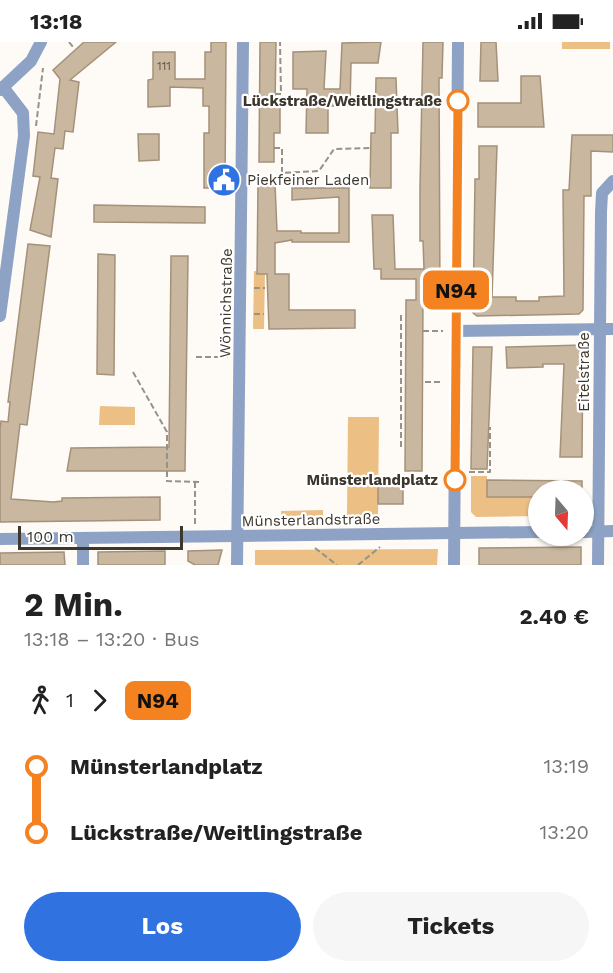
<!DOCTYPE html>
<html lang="de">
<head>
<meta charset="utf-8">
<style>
	:root { --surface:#fff; --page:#f6f6f6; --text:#222; --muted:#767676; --accent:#3073e0 }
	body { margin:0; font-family:"Work Sans",sans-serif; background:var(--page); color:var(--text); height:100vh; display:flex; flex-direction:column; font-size:22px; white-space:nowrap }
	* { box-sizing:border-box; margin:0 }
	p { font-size:20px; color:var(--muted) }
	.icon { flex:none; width:33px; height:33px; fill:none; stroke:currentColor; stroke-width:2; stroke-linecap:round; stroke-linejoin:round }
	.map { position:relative; height:523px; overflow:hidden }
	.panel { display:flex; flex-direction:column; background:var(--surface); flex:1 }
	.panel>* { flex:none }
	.badge { padding:0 12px; border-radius:9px; font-size:21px; line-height:39px }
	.needle { width:39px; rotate:161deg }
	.fabs { position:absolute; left:528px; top:438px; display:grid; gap:12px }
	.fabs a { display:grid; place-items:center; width:66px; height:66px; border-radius:50%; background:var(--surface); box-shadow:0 2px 4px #0004; font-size:30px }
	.scale { position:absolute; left:18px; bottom:15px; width:165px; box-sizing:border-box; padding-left:6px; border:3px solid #3d362c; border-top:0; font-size:16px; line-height:21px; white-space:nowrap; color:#3d362c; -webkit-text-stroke:4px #fff; paint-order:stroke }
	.map>.badge { position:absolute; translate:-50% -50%; box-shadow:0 0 0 3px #fff }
	.legs { display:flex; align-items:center; gap:9px; height:66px; padding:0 24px; font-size:20px }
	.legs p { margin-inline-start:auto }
	.overview { display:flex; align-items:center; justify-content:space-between; height:102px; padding:0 24px }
	h1 { font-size:33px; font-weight:700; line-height:45px }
	.button { display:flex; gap:12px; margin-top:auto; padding:12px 24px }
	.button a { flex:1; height:69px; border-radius:36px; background:var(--accent); color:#fff; font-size:24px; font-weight:700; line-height:69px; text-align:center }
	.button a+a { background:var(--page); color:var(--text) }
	ul { padding:0 24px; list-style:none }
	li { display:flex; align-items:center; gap:21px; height:66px; font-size:22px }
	li i { display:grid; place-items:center; width:9px; height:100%; margin:0 8px; background:currentColor }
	li i::after { content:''; width:15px; height:15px; margin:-8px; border:4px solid; border-radius:50%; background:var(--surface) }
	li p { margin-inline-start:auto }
	li:first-child i { background:linear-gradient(#0000 50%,currentColor 0) }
	li:last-child i { background:linear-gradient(currentColor 50%,#0000 0) }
	.status { display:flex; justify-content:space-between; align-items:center; height:42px; padding:0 30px; background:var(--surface); direction:ltr }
	.status svg { height:16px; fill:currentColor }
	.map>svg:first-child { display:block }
	.green { fill:#ecbf85 }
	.building { fill:#cab79f; stroke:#a4917a; stroke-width:1.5 }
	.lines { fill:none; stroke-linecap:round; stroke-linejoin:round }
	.path { stroke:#969189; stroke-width:2; stroke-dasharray:6 3; stroke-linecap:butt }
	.minor { stroke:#8da2c4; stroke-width:12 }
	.line-1-casing { stroke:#fff; stroke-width:14 }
	.line-1 { stroke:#f58220; stroke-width:9 }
	.stop-1-dot { fill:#fff; stroke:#f58220; stroke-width:3 }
	.labels { text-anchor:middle; stroke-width:4.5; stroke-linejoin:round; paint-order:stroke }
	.number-label { font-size:12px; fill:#605649 }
	.stop-label { font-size:15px; font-weight:bold; fill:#3d362c; stroke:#fff; text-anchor:end }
	.poi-label { font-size:15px; fill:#3d362c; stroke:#fff; text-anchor:start }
	.street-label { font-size:15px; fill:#3d362c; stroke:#fff }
</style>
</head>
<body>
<div class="status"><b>13:18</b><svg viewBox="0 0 49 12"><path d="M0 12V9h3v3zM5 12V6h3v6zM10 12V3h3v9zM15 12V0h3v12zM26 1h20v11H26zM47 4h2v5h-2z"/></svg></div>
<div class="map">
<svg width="613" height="523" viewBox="0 0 613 523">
	<rect width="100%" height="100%" fill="#fefaf5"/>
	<!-- green -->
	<g class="green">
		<rect x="562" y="0" width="48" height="7"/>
		<path d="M254,229L265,230L264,287H253Z"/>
		<path d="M100,364L135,365V383H99Z"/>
		<path d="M348,375H379L378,473H347Z"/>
		<path d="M471,434H487V455H538V474L476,475L471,470Z"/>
		<path d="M323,468V474H281V469Z"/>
		<path d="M438,507L437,523H255V508Z"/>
	</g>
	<!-- building -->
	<g class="building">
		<path d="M84,0H116L70,38L79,40L73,90L65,89L63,107L55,106L51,136L58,137L51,195L30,188L40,135L33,134L38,90L54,92L60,37L53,28Z"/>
		<path d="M211,0H226L225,146H204V91H209V64H203V46L170,45V64L148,65V38L153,37V10H175V37H205V10H211Z"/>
		<path d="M260,0H276L275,64H280V91H274V120H259Z"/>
		<path d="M381,0L378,21H351L350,64H328V91H306L307,47H293V10L326,9L324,47H340L342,1Z"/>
		<path d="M423,0H443L442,36H439L440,258H423L422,429H405L406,258H416V237H381V227H374L372,173H393L395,227H424L423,199H420V146Z"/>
		<path d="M481,0H496L498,39H480Z"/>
		<path d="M521,34H540L544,85H478V61H521Z"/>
		<path d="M376,36H396L398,91H391V146H370L371,91H375Z"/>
		<path d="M138,92H159V118L139,119Z"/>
		<path d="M572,93H613V110L591,109V154H584L583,268L579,272L477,274L473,271L475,137H479V104H497L492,255H516V259H539V255L564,254L563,148H569Z"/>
		<path d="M258,142H275L277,189H301V191H339V155L292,158V146H349V200H292V198L275,201V232H289V268H355V286L269,287L267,232H257Z"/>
		<path d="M94,163L205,165V181L94,180Z"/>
		<path d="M28,202L50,204L27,383L20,382L11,457L53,460L62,459V456L160,455V478L0,480V387L1,379L8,380L10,360H8Z"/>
		<path d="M98,212L115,213L114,333L97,332Z"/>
		<path d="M171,214H188L185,429H67L71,406L169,405Z"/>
		<path d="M583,303L582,415H560L564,322H543V325L507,326L506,305Z"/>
		<path d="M473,305H492L487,427H471Z"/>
		<path d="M487,438L582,439V448H538V455H487Z"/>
		<path d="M378,441L403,442V462H378Z"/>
		<path d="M581,505V523H479V506Z"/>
		<path d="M222,508L218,523H195L188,519V509Z"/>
		<path d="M165,509V523H98V510Z"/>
		<path d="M64,510L65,523H0V511Z"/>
	</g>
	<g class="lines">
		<!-- path -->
		<g class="path">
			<path d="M69,0L73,5"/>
			<path d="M275,52H281L280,0"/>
			<path d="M36,84L43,26"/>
			<path d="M274,106H282V131L319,129L334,107L370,106"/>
			<path d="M254,246H265"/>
			<path d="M254,272H264"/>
			<path d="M401,273V407"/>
			<path d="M423,289H443"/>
			<path d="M196,315H228"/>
			<path d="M133,330L167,390V439L201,440"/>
			<path d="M425,340H443"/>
			<path d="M469,430H490V385"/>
			<path d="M195,440V482"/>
			<path d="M315,506L337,523"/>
			<path d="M358,523L380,505"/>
		</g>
		<!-- minor -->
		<g class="minor">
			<path d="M0,48L31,19L41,0"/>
			<path d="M0,274L24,94L23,71L3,45"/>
			<path d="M456,289L613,287"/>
			<path d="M584,490L613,489"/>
			<path d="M0,497L538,490"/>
			<path d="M83,523V496"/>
			<path d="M237,523L243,0"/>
			<path d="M454,523L458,0"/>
			<path d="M598,523L601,170L602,151L613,139"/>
		</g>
	</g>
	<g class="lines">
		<defs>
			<path id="line-1" d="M455,438L458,59"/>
		</defs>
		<!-- line-1 casing -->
		<use href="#line-1" class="line-1-casing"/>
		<!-- line-1 -->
		<use href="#line-1" class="line-1"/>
	</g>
	<!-- icons -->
	<defs>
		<symbol id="civic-disc" viewBox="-11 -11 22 22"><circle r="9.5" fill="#3073e0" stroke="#fff"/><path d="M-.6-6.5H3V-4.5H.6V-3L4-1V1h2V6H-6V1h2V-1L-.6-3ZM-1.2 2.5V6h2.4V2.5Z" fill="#fff"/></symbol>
	</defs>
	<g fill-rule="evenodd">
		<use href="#civic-disc" x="205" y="119" width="38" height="38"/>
	</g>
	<!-- markers -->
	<g class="stop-1-dot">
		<circle cx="458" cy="59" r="10"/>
		<circle cx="455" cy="438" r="10"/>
	</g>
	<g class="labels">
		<!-- number labels -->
		<g class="number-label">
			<text x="164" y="28">111</text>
		</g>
		<!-- stop labels -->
		<g class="stop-label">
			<text x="442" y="64">Lückstraße/Weitlingstraße</text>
			<text x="438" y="443">Münsterlandplatz</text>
		</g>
		<!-- poi labels -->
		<g class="poi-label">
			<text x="247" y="143">Piekfeiner Laden</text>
		</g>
		<!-- street labels -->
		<g class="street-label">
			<text transform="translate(226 261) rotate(-89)" y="5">Wönnichstraße</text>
			<text transform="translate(584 330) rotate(-90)" y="5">Eitelstraße</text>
			<text transform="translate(311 478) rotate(-1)" y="5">Münsterlandstraße</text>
		</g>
	</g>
</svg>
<div class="fabs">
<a><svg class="needle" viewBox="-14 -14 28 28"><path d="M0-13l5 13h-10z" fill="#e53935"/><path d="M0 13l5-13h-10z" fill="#767676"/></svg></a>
</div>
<div class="scale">100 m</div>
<b class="badge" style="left:456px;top:248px;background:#f58220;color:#111">N94</b>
</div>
<section class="panel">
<div class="overview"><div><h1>2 Min.</h1><p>13:18 – 13:20 · Bus</p></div><b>2.40 €</b></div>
<div class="legs"><svg class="icon" aria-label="walk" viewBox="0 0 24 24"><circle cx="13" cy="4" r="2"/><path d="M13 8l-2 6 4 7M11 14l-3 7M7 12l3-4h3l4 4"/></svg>1<svg class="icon" aria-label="forward" viewBox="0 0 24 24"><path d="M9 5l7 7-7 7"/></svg><b class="badge" style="background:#f58220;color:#111">N94</b></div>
<ul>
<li><i style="color:#f58220"></i><b>Münsterlandplatz</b><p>13:19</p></li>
<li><i style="color:#f58220"></i><b>Lückstraße/Weitlingstraße</b><p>13:20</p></li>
</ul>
<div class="button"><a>Los</a><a>Tickets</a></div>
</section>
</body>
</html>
